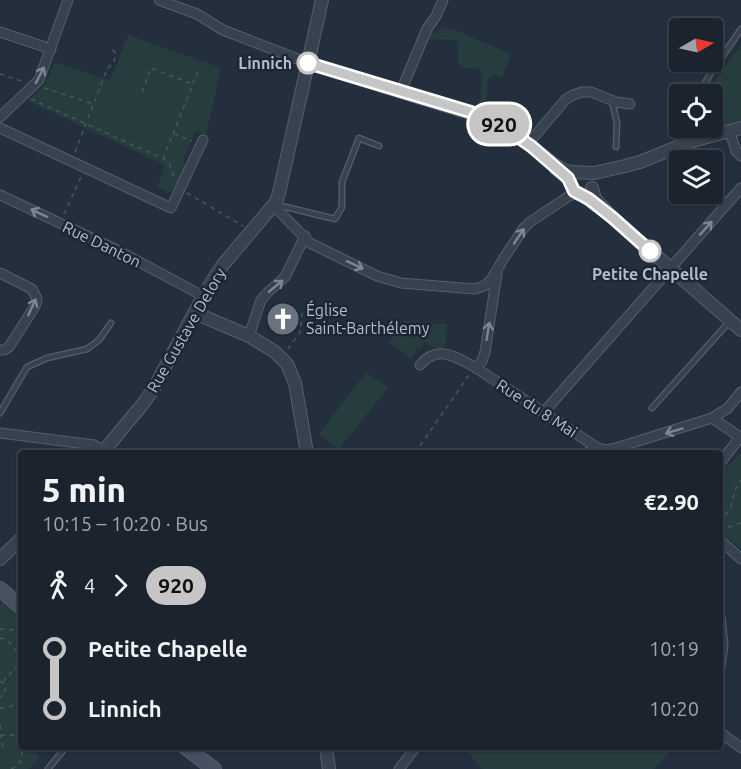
<!DOCTYPE html>
<html lang="en">
<head>
<meta charset="utf-8">
<style>
	:root { --surface:#1b232e; --page:#282f3a; --text:#f1f3f6; --muted:#a0a4aa; --line:#39404a }
	body { margin:0; font-family:Ubuntu,sans-serif; background:var(--page); color:var(--text); height:100vh; display:flex; flex-direction:column; font-size:22px; white-space:nowrap }
	* { box-sizing:border-box; margin:0 }
	p { font-size:20px; color:var(--muted) }
	.icon { flex:none; width:33px; height:33px; fill:none; stroke:currentColor; stroke-width:2; stroke-linecap:round; stroke-linejoin:round }
	.map { position:relative; flex:1; overflow:hidden }
	.drawer { position:absolute; left:18px; top:450px; width:705px; height:300px; display:flex; flex-direction:column; background:var(--surface); border-radius:6px; box-shadow:0 2px 4px #0004,0 0 0 2px var(--line) }
	.drawer>* { flex:none }
	.badge { padding:0 12px; border-radius:20px; font-size:21px; line-height:39px }
	.needle { width:39px; rotate:81deg }
	.tools { position:absolute; left:669px; top:18px; display:grid; gap:12px }
	.tools a { display:grid; place-items:center; width:54px; height:54px; border-radius:6px; background:var(--surface); box-shadow:0 2px 4px #0004,0 0 0 2px var(--line); font-size:30px }
	.map>.badge { position:absolute; translate:-50% -50%; box-shadow:0 0 0 3px #fff }
	.legs { display:flex; align-items:center; gap:9px; height:66px; padding:0 24px; font-size:20px }
	.legs p { margin-inline-start:auto }
	.head { display:flex; align-items:center; justify-content:space-between; height:102px; padding:0 24px }
	h1 { font-size:33px; font-weight:800; line-height:45px }
	ul { padding:0 24px; list-style:none }
	li { display:flex; align-items:center; gap:21px; height:60px; font-size:22px }
	li i { display:grid; place-items:center; width:9px; height:100%; margin:0 8px; background:currentColor }
	li i::after { content:''; width:15px; height:15px; margin:-8px; border:4px solid; border-radius:50%; background:var(--surface) }
	li p { margin-inline-start:auto }
	li:first-child i { background:linear-gradient(#0000 50%,currentColor 0) }
	li:last-child i { background:linear-gradient(currentColor 50%,#0000 0) }
	.map>svg:first-child { display:block }
	.green { fill:#263c3f }
	.lines { fill:none; stroke-linecap:round; stroke-linejoin:round }
	.service-casing { stroke:#565f6c; stroke-width:7 }
	.minor-casing { stroke:#565f6c; stroke-width:11 }
	.tertiary-casing { stroke:#565f6c; stroke-width:14 }
	.secondary-casing { stroke:#565f6c; stroke-width:16 }
	.path { stroke:#44595c; stroke-width:1.5; stroke-dasharray:4.5 4.5; stroke-linecap:butt }
	.service { stroke:#38414e; stroke-width:4.5 }
	.minor { stroke:#38414e; stroke-width:9 }
	.tertiary { stroke:#38414e; stroke-width:12 }
	.secondary { stroke:#465061; stroke-width:14 }
	.oneway { stroke:#7c8592 }
	.line-1-casing { stroke:#fff; stroke-width:14 }
	.line-1 { stroke:#c6c6c6; stroke-width:9 }
	.stop-1-dot { fill:#fff; stroke:#c6c6c6; stroke-width:3 }
	.labels { text-anchor:middle; stroke-width:5; stroke-linejoin:round; paint-order:stroke }
	.stop-label { font-size:16px; font-weight:bold; fill:#b4bcc9; stroke:#1d2633; text-anchor:end }
	.street-label { font-size:16px; fill:#b4bcc9; stroke:#1d2633 }
	.poi-label { font-size:16px; fill:#b4bcc9; stroke:#1d2633; text-anchor:start }
</style>
</head>
<body>
<div class="map">
<svg width="741" height="769" viewBox="0 0 741 769">
	<rect width="100%" height="100%" fill="#242f3e"/>
	<!-- green -->
	<g class="green">
		<path d="M440,28H443L452,31L453,29L511,54L502,78L493,74L488,78L486,109L473,104L478,103L481,99L482,72L477,68H462L458,62V42L454,40L427,39L430,31L436,34Z"/>
		<path d="M128,35L221,68L206,135L196,131L182,162L189,165L179,185H175L171,193L157,187L165,165L28,101L45,85L55,62L110,81Z"/>
		<path d="M741,45V122L718,132L712,128V94H706Z"/>
		<path d="M405,321L447,324L445,347L436,349L425,342L420,349L417,348L411,359L389,342Z"/>
		<path d="M366,372L388,388L338,450L319,434Z"/>
		<path d="M741,452V549L720,531V475Z"/>
		<path d="M3,602L21,617V747H30L40,757L29,769H0V605Z"/>
		<path d="M463,747H673L674,748L654,769H482Z"/>
	</g>
	<g class="lines">
		<defs>
			<g id="service">
				<path d="M698,94L713,70L741,29"/>
				<path d="M612,101L617,123L616,147"/>
				<path d="M685,128L686,143"/>
				<path d="M276,206L286,207L335,219L342,207V182L359,138L379,146"/>
				<path d="M652,408L730,321"/>
				<path d="M0,413L27,367L47,358L87,349L99,340L111,323"/>
				<path d="M48,769L66,747"/>
			</g>
			<g id="minor">
				<path d="M159,0L197,14L223,30L308,63"/>
				<path d="M0,32L51,49"/>
				<path d="M401,91L427,29L436,16L443,0"/>
				<path d="M0,117L39,80L68,0"/>
				<path d="M0,128L171,208L203,140"/>
				<path d="M730,132L736,151L741,156"/>
				<path d="M528,144L555,112L566,99L573,95L582,92H591L616,102L630,104"/>
				<path d="M0,195L115,249L203,296"/>
				<path d="M273,205L310,243L377,276L401,283L475,289L484,286L491,280L504,258L523,229L530,222L569,196L577,193"/>
				<path d="M0,273L32,289L37,299L35,306L9,347L4,350H0"/>
				<path d="M497,274L485,352L482,361L476,368L598,448"/>
				<path d="M249,336L261,300L267,293L285,277L305,236"/>
				<path d="M420,365C438,344 457,357 476,368"/>
				<path d="M544,412L741,188"/>
				<path d="M712,418L740,437"/>
				<path d="M0,433L94,445L104,451"/>
				<path d="M586,453L598,448L606,450L616,448L712,418L728,408L741,392"/>
				<path d="M720,463L741,436"/>
				<path d="M720,540L741,559"/>
				<path d="M720,617L723,645L720,667"/>
				<path d="M720,732L741,748"/>
				<path d="M399,769L416,747"/>
			</g>
			<g id="tertiary">
				<path d="M308,63L486,118L514,133L555,165L563,170L573,172L594,173L625,166L640,162L692,141L741,128"/>
				<path d="M556,169L568,178L574,191L584,196L597,206"/>
				<path d="M592,188L595,199L613,218L741,330"/>
				<path d="M195,313L249,336L275,352L287,364L295,383L307,453"/>
				<path d="M102,453L142,405L154,388L206,291L222,266L276,202L279,193L322,0"/>
				<path d="M0,559L21,539"/>
				<path d="M326,747L329,769"/>
			</g>
			<g id="secondary">
				<path d="M0,589L21,607"/>
				<path d="M185,747L214,769"/>
			</g>
		</defs>
		<!-- service casing -->
		<use href="#service" class="service-casing"/>
		<!-- minor casing -->
		<use href="#minor" class="minor-casing"/>
		<!-- tertiary casing -->
		<use href="#tertiary" class="tertiary-casing"/>
		<!-- secondary casing -->
		<use href="#secondary" class="secondary-casing"/>
		<!-- path -->
		<g class="path">
			<path d="M0,74L25,82"/>
			<path d="M44,88L94,104"/>
			<path d="M142,92L151,68L192,84"/>
			<path d="M31,99L168,161L175,179"/>
			<path d="M174,134L192,141"/>
			<path d="M75,152L107,69L114,62L116,54L111,47"/>
			<path d="M163,159L198,71"/>
			<path d="M187,193L243,226"/>
			<path d="M64,214L82,175"/>
			<path d="M288,349L300,332L302,313"/>
			<path d="M415,453L469,375"/>
			<path d="M720,522L730,509L736,488L741,480"/>
			<path d="M720,523L729,527L741,523"/>
			<path d="M0,629L14,630L21,637"/>
			<path d="M0,638C11,639 14,650 21,657"/>
			<path d="M0,681L5,685C6,691 5,694 0,697"/>
			<path d="M3,682L21,661"/>
			<path d="M0,708L9,707L21,702"/>
			<path d="M0,725L2,744L4,751"/>
			<path d="M1,735H18L21,730"/>
			<path d="M19,736L21,744"/>
			<path d="M11,769C22,765 22,757 22,747"/>
		</g>
		<!-- service -->
		<use href="#service" class="service"/>
		<!-- minor -->
		<use href="#minor" class="minor"/>
		<!-- tertiary -->
		<use href="#tertiary" class="tertiary"/>
		<!-- secondary -->
		<use href="#secondary" class="secondary"/>
	</g>
	<!-- one-way arrows -->
	<defs><path id="oneway-shaft" d="M-6 0H5M1.5-3L5.5 0L1.5 3" fill="none" stroke-width="1.6" stroke-linecap="round" stroke-linejoin="round" transform="scale(1.5)"/></defs>
	<g class="oneway">
		<use href="#oneway-shaft" transform="translate(40 75) rotate(-63)"/>
		<use href="#oneway-shaft" transform="translate(39 213) rotate(-155)"/>
		<use href="#oneway-shaft" transform="translate(706 228) rotate(-48)"/>
		<use href="#oneway-shaft" transform="translate(519 236) rotate(-56)"/>
		<use href="#oneway-shaft" transform="translate(355 265) rotate(25)"/>
		<use href="#oneway-shaft" transform="translate(276 286) rotate(-39)"/>
		<use href="#oneway-shaft" transform="translate(32 307) rotate(-65)"/>
		<use href="#oneway-shaft" transform="translate(488 331) rotate(-81)"/>
		<use href="#oneway-shaft" transform="translate(674 431) rotate(163)"/>
	</g>
	<g class="lines">
		<defs>
			<path id="line-1" d="M308,63L474,113L500,125L531,146L568,178L574,191L589,199L613,218L650,251"/>
		</defs>
		<!-- line-1 casing -->
		<use href="#line-1" class="line-1-casing"/>
		<!-- line-1 -->
		<use href="#line-1" class="line-1"/>
	</g>
	<!-- icons -->
	<defs>
		<symbol id="church-disc" viewBox="-11 -11 22 22"><circle r="9.5" fill="#6b7280" stroke="#1d2633"/><path d="M-1.2-6h2.4v3.5h3.3v2.4h-3.3V6h-2.4V-.1h-3.3v-2.4h3.3Z" fill="#fff"/></symbol>
	</defs>
	<g fill-rule="evenodd">
		<use href="#church-disc" x="264" y="300" width="38" height="38"/>
	</g>
	<!-- markers -->
	<g class="stop-1-dot">
		<circle cx="308" cy="63" r="10"/>
		<circle cx="650" cy="251" r="10"/>
	</g>
	<g class="labels">
		<!-- stop labels -->
		<g class="stop-label">
			<text x="292" y="69">Linnich</text>
			<text x="650" y="280" text-anchor="middle">Petite Chapelle</text>
		</g>
		<!-- street labels -->
		<g class="street-label">
			<text transform="translate(102 244) rotate(26)" y="6">Rue Danton</text>
			<text transform="translate(186 330) rotate(-60)" y="6">Rue Gustave Delory</text>
			<text transform="translate(537 408) rotate(33)" y="6">Rue du 8 Mai</text>
		</g>
		<!-- poi labels -->
		<g class="poi-label">
			<text x="306" y="316">Église<tspan x="306" dy="18">Saint-Barthélemy</tspan></text>
		</g>
	</g>
</svg>
<div class="tools">
<a><svg class="needle" viewBox="-14 -14 28 28"><path d="M0-13l5 13h-10z" fill="#e53935"/><path d="M0 13l5-13h-10z" fill="#a0a4aa"/></svg></a>
<a><svg class="icon" aria-label="locate" viewBox="0 0 24 24"><circle cx="12" cy="12" r="6"/><path d="M12 2v4M12 18v4M2 12h4M18 12h4"/></svg></a>
<a><svg class="icon" aria-label="layers" viewBox="0 0 24 24"><path d="M12 4l9 5-9 5-9-5zM3 14l9 5 9-5"/></svg></a>
</div>
<b class="badge" style="left:499px;top:124px;background:#c6c6c6;color:#111">920</b>
<section class="drawer">
<div class="head"><div><h1>5 min</h1><p>10:15 – 10:20 · Bus</p></div><b>€2.90</b></div>
<div class="legs"><svg class="icon" aria-label="walk" viewBox="0 0 24 24"><circle cx="13" cy="4" r="2"/><path d="M13 8l-2 6 4 7M11 14l-3 7M7 12l3-4h3l4 4"/></svg>4<svg class="icon" aria-label="forward" viewBox="0 0 24 24"><path d="M9 5l7 7-7 7"/></svg><b class="badge" style="background:#c6c6c6;color:#111">920</b></div>
<ul>
<li><i style="color:#c6c6c6"></i><b>Petite Chapelle</b><p>10:19</p></li>
<li><i style="color:#c6c6c6"></i><b>Linnich</b><p>10:20</p></li>
</ul>
</section>
</div>
</body>
</html>
